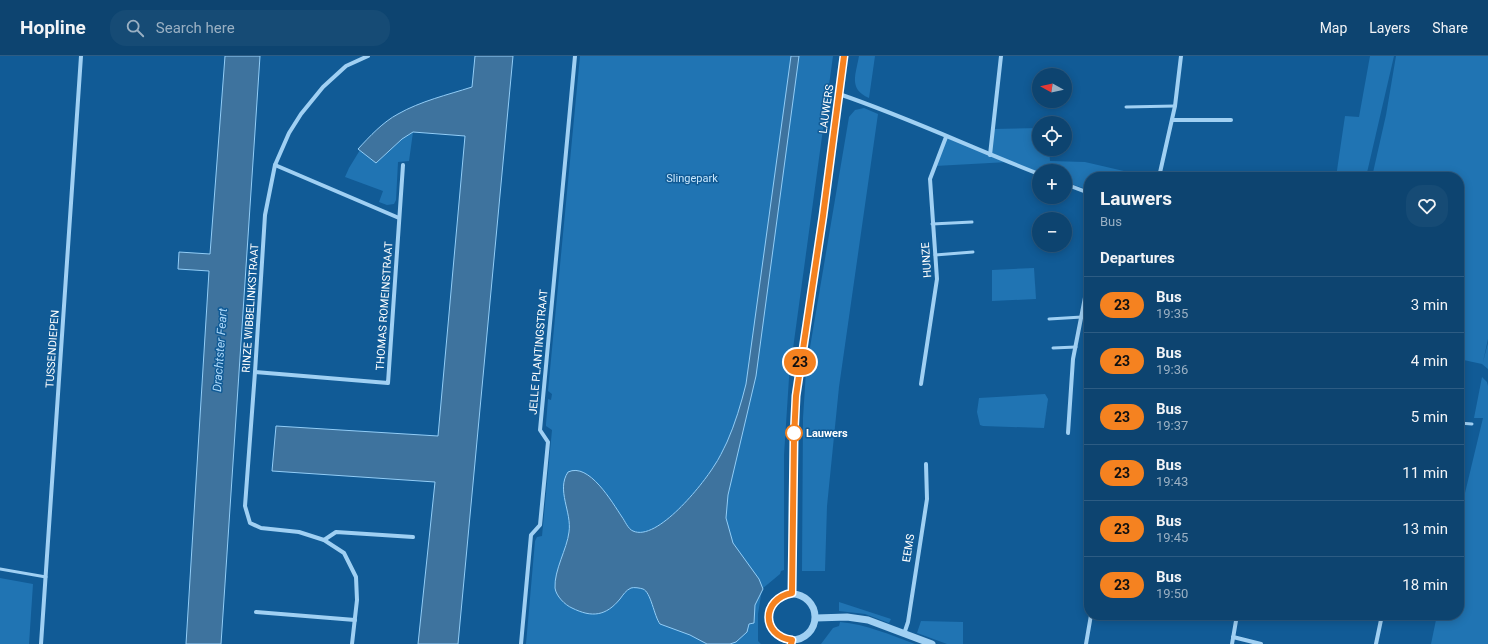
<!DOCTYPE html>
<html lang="en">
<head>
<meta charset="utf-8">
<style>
	:root { --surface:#0d4470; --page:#164b75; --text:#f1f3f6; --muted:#9ab0c3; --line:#2d5c83 }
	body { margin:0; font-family:Roboto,sans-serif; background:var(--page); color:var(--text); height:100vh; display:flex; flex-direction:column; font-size:15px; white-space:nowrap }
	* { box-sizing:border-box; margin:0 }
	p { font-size:13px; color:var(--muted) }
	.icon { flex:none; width:22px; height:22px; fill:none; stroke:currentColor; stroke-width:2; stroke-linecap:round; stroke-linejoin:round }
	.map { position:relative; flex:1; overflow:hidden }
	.drawer { position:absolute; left:1084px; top:116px; width:380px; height:448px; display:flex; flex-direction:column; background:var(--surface); border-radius:16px; box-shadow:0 2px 10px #0003,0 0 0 1px var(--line) }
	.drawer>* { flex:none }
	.badge { padding:0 8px; border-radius:13px; font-size:14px; line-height:26px }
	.needle { width:26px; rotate:278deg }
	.tools { position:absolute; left:1032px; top:12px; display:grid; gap:8px }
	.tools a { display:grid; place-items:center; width:40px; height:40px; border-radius:50%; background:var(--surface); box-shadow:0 2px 10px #0003,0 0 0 1px var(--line); font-size:20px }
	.map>.badge { position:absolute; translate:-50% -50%; box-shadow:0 0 0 2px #fff }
	h2 { padding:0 16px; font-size:15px; line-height:36px }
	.round { display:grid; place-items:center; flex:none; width:42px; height:42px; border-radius:16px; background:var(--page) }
	.headline { display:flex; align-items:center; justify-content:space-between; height:68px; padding:0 16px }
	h1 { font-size:19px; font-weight:700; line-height:30px }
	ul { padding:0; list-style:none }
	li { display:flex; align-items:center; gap:12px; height:56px; padding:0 16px; border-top:1px solid var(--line) }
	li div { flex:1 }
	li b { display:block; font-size:15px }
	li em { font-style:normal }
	li .badge { min-width:44px; font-weight:700; text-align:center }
	header { display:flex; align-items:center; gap:24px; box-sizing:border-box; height:56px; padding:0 20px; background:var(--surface); border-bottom:1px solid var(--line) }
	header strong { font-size:19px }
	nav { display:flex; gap:22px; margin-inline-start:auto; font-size:14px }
	.search { width:280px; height:36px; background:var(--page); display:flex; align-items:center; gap:10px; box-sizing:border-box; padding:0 14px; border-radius:16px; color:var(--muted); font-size:15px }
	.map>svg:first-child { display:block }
	.green { fill:#2074b3 }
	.water { fill:#3e739e; stroke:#92cdf7 }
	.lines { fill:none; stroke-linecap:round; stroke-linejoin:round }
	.service { stroke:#a0d0f3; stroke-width:3 }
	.minor { stroke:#a0d0f3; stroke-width:4 }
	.tertiary { stroke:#a0d0f3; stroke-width:7 }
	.line-casing { stroke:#fff; stroke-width:9 }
	.line { stroke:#f58220; stroke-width:6 }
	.stop-dot { fill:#fff; stroke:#f58220; stroke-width:2 }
	.labels { text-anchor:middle; stroke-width:3; stroke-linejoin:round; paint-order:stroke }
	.street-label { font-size:11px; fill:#fff; stroke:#115b96 }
	.park-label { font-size:11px; fill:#c8e7fd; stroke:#115b96 }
	.stop-label { font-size:11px; font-weight:bold; fill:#fff; stroke:#115b96; text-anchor:start }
	.water-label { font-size:12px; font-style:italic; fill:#add9fa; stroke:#115b96 }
</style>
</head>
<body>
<header>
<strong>Hopline</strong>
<div class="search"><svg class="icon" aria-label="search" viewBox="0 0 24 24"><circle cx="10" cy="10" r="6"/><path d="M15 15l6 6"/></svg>Search here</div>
<nav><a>Map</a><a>Layers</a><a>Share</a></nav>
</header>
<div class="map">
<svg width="1488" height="588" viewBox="0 0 1488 588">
	<rect width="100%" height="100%" fill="#115b96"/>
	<!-- green -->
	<g class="green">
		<path d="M580,0H833L789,322L784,399V514L781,515L780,518L762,533L758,558V585L761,588H526L535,485L537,481L542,480L552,374L546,370V368L548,343L551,344L552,338L548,335Z"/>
		<path d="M859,0H875L869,42C848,33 856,18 859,0Z"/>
		<path d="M1370,0H1394L1366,121H1336L1345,60L1359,61Z"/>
		<path d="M1396,0H1488V283L1483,306L1488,287V313L1482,308L1459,303V121H1372L1386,59Z"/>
		<path d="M864,52L878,58L839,331L827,450L825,515H802L803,362L806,315L849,61L855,54Z"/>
		<path d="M1039,72V93H1049L1050,105L1085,106L1141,119L1144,116L1160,115L1159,121H1089V134L1065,126V115H1039V116L1008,106L935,110L946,81L990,99L993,73Z"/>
		<path d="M413,76L409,105L398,106L396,144L394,148L387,149L379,146L383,135L345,121L349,112L360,94L376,107L402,83Z"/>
		<path d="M1034,212L1036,243L992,245V214Z"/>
		<path d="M1482,321L1487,326L1488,330V588H1431L1437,559H1459V462L1483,362H1474Z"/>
		<path d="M1045,338L1048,343L1044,372L983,370L980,369L977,356L979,342Z"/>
		<path d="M0,522L33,528L29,588H0Z"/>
		<path d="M839,546L891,563L889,567L865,558L839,555Z"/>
		<path d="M921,565L963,566V588H947L917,577Z"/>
		<path d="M840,566C866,568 890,579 915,588H821L833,572L839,570Z"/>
	</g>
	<!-- water -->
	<g class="water">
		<path d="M225,0H260L221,588H186L209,215L178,213L179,196L210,198Z"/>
		<path d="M475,0H513L458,588H418L435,426L272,415L276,370L438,380L465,80L413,76L402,83L376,107L358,93C370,80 383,66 398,58C421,45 447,39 472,31Z"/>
		<path d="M791,0H799L756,320L728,439L726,462L733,487L759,523L763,533L755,549L754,567L749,568L747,576L736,586L730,588H707L690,579L660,568C654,560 651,536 643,533C640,532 634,531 631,532C626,534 623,539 620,543C606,560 592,562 572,552C565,549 556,540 555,532C554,514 567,493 569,476C572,456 556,434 568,416C589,406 612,446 622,461C625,465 628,473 633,475C657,486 703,428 714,410C719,403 723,394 727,386C735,368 741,348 746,328Z"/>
	</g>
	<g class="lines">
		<!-- service -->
		<g class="service">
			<path d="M1126,51L1175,50"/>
			<path d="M932,168L972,166"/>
			<path d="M935,199L973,196"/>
			<path d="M1049,263L1082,261"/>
			<path d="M1053,292L1076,291"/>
			<path d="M1459,367L1472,368"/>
			<path d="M0,513L46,521"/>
		</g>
		<!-- minor -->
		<g class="minor">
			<path d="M839,38C907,61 972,92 1039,118"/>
			<path d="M1172,64H1231"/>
			<path d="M990,99L1001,0"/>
			<path d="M275,109L399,162"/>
			<path d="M1159,121L1175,50L1181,0"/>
			<path d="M1065,128L1089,137"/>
			<path d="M255,316L388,327L403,109"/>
			<path d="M921,328L937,223L930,123L946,81"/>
			<path d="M1068,377L1073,303L1089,221"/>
			<path d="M324,484L336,476L413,481"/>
			<path d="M256,556L355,564"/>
			<path d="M904,578L908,566L927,443L926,408"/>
			<path d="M1233,581L1261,588"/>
			<path d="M41,588L81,0"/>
			<path d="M352,588L357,544L356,521L344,497L324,484L299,476L261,472L250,467L245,450L255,316L265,159L275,109L289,77L301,58L323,31L346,10L368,0"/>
			<path d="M521,588L531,479L540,469L548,386L540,374L575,0"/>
			<path d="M1086,588L1091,559"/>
			<path d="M1232,588L1237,559"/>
			<path d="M1376,588L1382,559"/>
		</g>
		<!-- tertiary -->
		<g class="tertiary">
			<path d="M792,537L794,382L796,340L823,160L844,0"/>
			<circle cx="792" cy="561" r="23"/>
			<path d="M816,562L847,561L868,564L932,588"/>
		</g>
	</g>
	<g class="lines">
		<defs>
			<path id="line" d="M791,588L792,584C761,580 761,543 792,537L794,382L796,340L823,160L844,0"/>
		</defs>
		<!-- line casing -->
		<use href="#line" class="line-casing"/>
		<!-- line -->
		<use href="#line" class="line"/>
	</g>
	<!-- markers -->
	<circle class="stop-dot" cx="794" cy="377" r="8"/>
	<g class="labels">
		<!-- street labels -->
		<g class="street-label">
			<text transform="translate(826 53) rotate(-82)" y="4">LAUWERS</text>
			<text transform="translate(926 204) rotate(-94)" y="4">HUNZE</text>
			<text transform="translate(384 250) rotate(-86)" y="4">THOMAS ROMEINSTRAAT</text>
			<text transform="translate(250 252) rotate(-86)" y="4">RINZE WIBBELINKSTRAAT</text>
			<text transform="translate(52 293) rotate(-86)" y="4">TUSSENDIEPEN</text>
			<text transform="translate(538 296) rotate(-85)" y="4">JELLE PLANTINGSTRAAT</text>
			<text transform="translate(908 492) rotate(-81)" y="4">EEMS</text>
		</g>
		<!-- park labels -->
		<g class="park-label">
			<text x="692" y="126">Slingepark</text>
		</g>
		<!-- stop labels -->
		<g class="stop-label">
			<text x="806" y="381">Lauwers</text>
		</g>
		<!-- water labels -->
		<g class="water-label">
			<text transform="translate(220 294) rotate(-86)" y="4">Drachtster Feart</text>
		</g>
	</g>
</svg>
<div class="tools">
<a><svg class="needle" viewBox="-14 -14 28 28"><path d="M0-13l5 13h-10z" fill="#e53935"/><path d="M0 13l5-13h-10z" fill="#9ab0c3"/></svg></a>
<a><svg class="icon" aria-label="locate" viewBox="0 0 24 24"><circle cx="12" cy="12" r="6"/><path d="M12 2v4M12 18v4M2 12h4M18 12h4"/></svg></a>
<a>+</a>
<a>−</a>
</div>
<b class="badge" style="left:800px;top:306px;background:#f58220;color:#111">23</b>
<section class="drawer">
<div class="headline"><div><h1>Lauwers</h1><p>Bus</p></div><a class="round"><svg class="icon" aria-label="heart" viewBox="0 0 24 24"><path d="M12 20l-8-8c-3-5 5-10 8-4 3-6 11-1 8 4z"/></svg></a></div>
<h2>Departures</h2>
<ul>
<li><span class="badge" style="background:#f58220;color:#111">23</span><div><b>Bus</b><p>19:35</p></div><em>3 min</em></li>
<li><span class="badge" style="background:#f58220;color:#111">23</span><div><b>Bus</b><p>19:36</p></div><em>4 min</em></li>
<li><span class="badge" style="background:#f58220;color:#111">23</span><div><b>Bus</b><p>19:37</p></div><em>5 min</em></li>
<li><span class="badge" style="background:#f58220;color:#111">23</span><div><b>Bus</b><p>19:43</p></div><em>11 min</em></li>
<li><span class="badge" style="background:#f58220;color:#111">23</span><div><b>Bus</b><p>19:45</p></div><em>13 min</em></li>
<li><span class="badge" style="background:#f58220;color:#111">23</span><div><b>Bus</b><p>19:50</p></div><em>18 min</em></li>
</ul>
</section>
</div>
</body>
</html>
